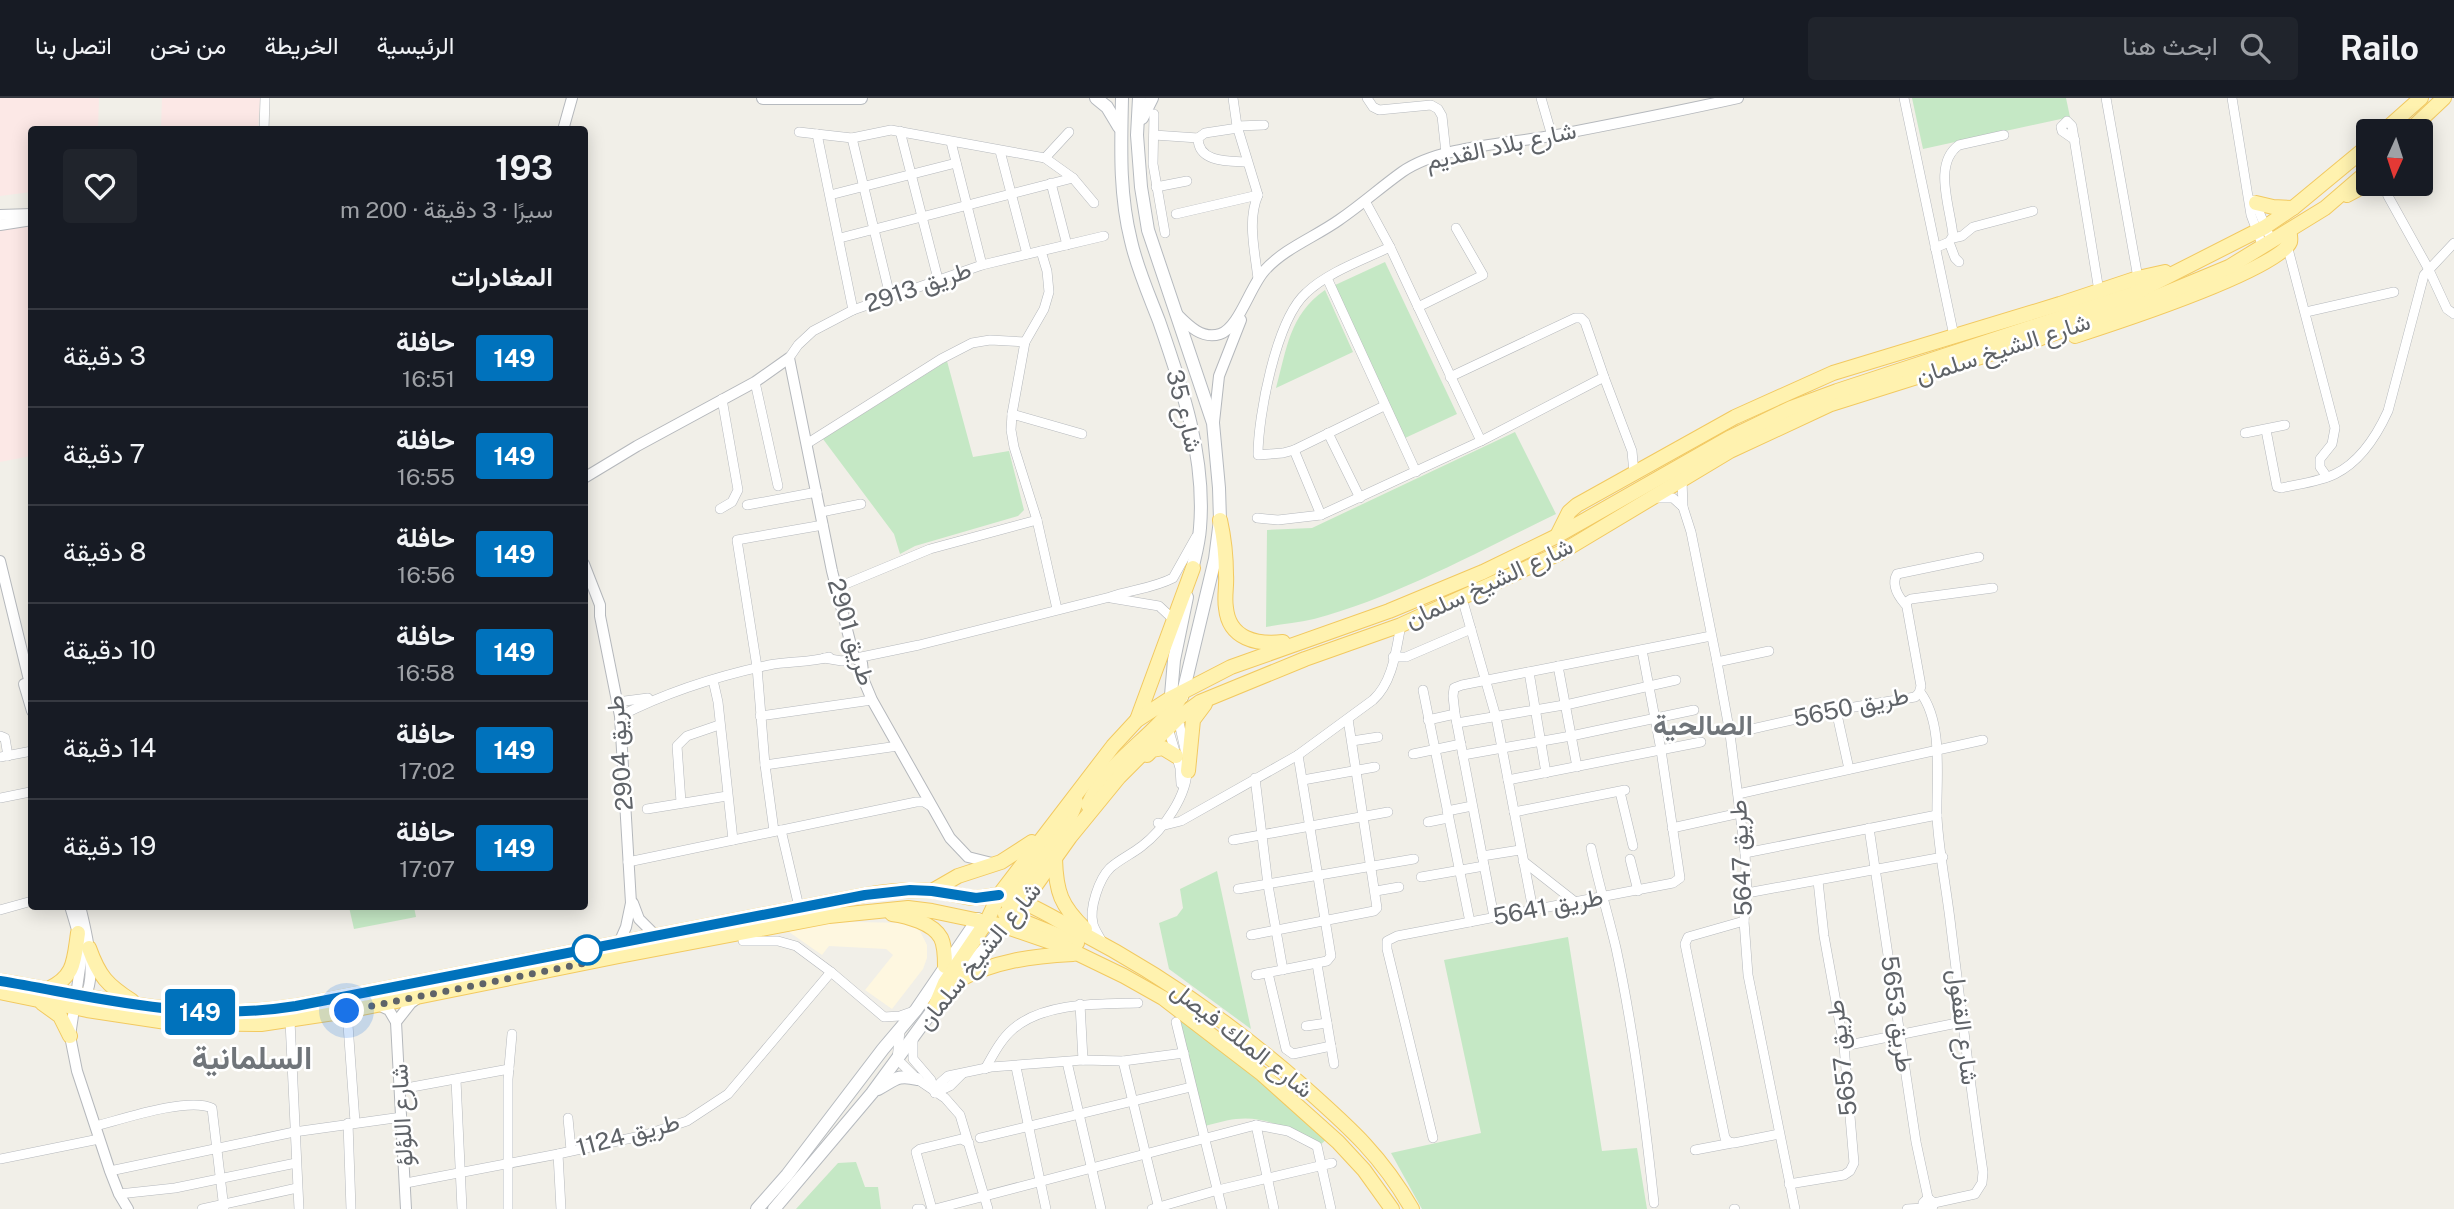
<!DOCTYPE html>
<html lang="ar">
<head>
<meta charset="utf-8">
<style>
	:root { --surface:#171b24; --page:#20242c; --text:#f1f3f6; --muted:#9ea1a6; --line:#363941 }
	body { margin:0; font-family:"Public Sans",Vazirmatn,sans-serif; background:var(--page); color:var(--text); direction:rtl; height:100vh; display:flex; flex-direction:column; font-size:26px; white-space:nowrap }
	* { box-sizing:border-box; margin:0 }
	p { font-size:23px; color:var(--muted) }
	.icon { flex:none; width:38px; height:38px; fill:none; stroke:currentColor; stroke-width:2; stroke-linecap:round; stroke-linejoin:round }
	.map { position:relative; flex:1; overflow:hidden; direction:ltr }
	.panel { position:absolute; left:28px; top:28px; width:560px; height:784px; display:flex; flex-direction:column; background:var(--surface); border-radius:7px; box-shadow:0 4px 18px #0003; direction:rtl }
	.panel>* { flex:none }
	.badge { padding:0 14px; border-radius:5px; font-size:24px; line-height:46px }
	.needle { width:46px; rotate:183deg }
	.tools { position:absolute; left:2356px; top:21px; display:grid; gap:14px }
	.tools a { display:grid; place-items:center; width:77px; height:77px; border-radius:7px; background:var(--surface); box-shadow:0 4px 18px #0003; font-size:35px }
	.you { position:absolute; width:35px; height:35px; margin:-18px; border:5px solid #fff; border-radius:50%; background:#1a73e8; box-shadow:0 0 0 10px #1a73e833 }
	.map>.badge { position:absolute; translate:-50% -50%; box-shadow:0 0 0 4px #fff }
	h2 { padding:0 35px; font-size:26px; line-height:63px }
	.round { display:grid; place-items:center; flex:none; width:74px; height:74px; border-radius:7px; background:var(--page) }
	.summary { display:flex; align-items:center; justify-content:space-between; height:119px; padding:0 35px }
	h1 { font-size:33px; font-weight:700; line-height:52px }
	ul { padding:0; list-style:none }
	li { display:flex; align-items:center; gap:21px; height:98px; padding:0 35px; border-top:2px solid var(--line) }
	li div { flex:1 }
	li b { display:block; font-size:26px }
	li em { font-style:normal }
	li .badge { min-width:77px; font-weight:700; text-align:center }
	header { display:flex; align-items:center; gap:42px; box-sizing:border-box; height:98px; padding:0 35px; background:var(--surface); border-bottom:2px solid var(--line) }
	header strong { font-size:33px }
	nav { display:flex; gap:38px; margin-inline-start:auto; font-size:24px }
	.search { width:490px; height:63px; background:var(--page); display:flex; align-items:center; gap:18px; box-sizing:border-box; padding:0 24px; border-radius:7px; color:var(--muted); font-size:26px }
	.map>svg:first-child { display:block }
	.commercial { fill:#fef7e0 }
	.medical { fill:#fce8e6 }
	.green { fill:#c5e8c5 }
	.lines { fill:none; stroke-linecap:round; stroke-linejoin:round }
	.minor-casing { stroke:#b5b8bc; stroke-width:10 }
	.tertiary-casing { stroke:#b5b8bc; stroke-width:12 }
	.secondary-casing { stroke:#b6babf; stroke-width:14 }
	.primary-casing { stroke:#f2c960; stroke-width:16 }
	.minor { stroke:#fff; stroke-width:9 }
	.tertiary { stroke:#fff; stroke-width:10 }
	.secondary { stroke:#fff; stroke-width:12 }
	.primary { stroke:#fff2af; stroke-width:14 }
	.line-casing { stroke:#fff; stroke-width:16 }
	.line { stroke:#0072bc; stroke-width:10 }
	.walk { stroke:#5f6368; stroke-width:7; stroke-dasharray:0 12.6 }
	.stop-dot { fill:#fff; stroke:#0072bc; stroke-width:3.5 }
	.labels { text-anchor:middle; stroke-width:5; stroke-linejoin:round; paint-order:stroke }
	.street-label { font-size:24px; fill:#5f6368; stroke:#fff }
	.quarter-label { font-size:28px; font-weight:bold; fill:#70757a; stroke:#fff }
	.district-label { font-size:32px; font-weight:bold; fill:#70757a; stroke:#fff }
</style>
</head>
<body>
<header>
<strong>Railo</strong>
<div class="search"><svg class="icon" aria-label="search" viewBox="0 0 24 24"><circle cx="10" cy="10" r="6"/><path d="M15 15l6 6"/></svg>ابحث هنا</div>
<nav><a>الرئيسية</a><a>الخريطة</a><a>من نحن</a><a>اتصل بنا</a></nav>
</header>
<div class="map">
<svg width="2454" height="1111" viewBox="0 0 2454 1111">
	<rect width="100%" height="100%" fill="#f1efe8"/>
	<!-- commercial -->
	<path class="commercial" d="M801,823L909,825L920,833L927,847V860L923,871L892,911L865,892L893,857L886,851L829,848L822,857L789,834Z"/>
	<!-- medical -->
	<g class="medical">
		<path d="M0,0H99L98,31L32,32L31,94L0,98Z"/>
		<path d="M162,0H260L258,31H161Z"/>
		<path d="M31,124V358L0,364V129Z"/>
	</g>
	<!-- green -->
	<g class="green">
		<path d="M1912,0H2066L2070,19L1923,51Z"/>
		<path d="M1385,164L1457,316L1405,340L1333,188Z"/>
		<path d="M1325,192L1353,254L1276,290C1287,251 1289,217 1325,192Z"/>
		<path d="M947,263L973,359L1009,353L1024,412L1018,418L915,448L900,456L894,436L823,341Z"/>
		<path d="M1515,334L1556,416C1479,453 1396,499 1314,521C1298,525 1281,526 1266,529L1267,432L1312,430Z"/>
		<path d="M1217,773L1251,931L1169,871L1159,825L1177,818L1183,810L1180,791Z"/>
		<path d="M349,809H414L416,819L354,831Z"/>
		<path d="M1568,839L1602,1053L1637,1050L1647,1111H1422L1391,1055L1481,1035L1444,862Z"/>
		<path d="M1180,921L1308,1021L1327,1041L1320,1047C1294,1034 1267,1017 1236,1021C1225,1022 1214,1026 1204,1028Z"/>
		<path d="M856,1064L865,1089H878L881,1111H796L838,1065Z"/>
	</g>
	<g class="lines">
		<defs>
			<g id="minor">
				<path d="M1233,0L1237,28L1258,97C1247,122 1255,154 1258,181"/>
				<path d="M1367,0L1373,9L1379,12L1431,7L1438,11L1442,18L1446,55"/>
				<path d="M1541,0L1552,38"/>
				<path d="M1904,0L1954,238"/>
				<path d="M2106,0L2138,180"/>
				<path d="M2232,0L2251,117L2263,149"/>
				<path d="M1154,16L1153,66L1165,135"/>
				<path d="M1237,28L1264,27"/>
				<path d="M1238,30L1205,35L1198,40C1198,65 1229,63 1247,64"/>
				<path d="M264,32L265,0"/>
				<path d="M900,33L938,181"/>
				<path d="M799,34L852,40L891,32L1045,60L1073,80L1094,105"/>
				<path d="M817,36L853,212"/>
				<path d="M1154,37L1198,40"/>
				<path d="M852,40L890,198"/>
				<path d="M2075,42L2062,33L2061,29L2067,23L2072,28L2099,193"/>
				<path d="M951,44L982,167"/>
				<path d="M1000,53L1027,156"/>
				<path d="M1045,60L1069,34"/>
				<path d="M1051,85L1067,147"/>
				<path d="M2383,86L2388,98L2428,170L2447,211L2454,216"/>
				<path d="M1156,89L1187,83"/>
				<path d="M830,97L956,65"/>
				<path d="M2254,102L2272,144"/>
				<path d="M1365,103L1390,149L1481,343"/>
				<path d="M1176,116L1258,97"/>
				<path d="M840,140L1073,80"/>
				<path d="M1953,140L1962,138L1973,129L2033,113"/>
				<path d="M1949,144L1955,160L1959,164"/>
				<path d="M2287,147L2335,330L2332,346L2320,361V369L2327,379"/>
				<path d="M1935,150L1949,144L1953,138C1951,111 1932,66 1959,47L2004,37"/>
				<path d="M1041,153L1047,173L1049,194L1044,211L1025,244L1012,316L1011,332L1014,349L1037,422L1057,511"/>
				<path d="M1327,180L1416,374"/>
				<path d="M1418,209L1483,177L1456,130"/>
				<path d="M2306,214L2394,194"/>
				<path d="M789,260L798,247L813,233L853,212L982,167L1104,138"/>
				<path d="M1450,279L1575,220H1581L1585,224L1604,279"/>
				<path d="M755,284L778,388"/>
				<path d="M1384,308L1294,352L1283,355L1258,357C1258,318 1276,222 1306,195C1328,174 1363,162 1390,149"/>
				<path d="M1012,316L1082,336"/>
				<path d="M2266,332L2277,389L2281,390C2298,386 2319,384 2335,376C2360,364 2377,337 2388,313L2424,177L2454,145"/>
				<path d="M1328,335L1360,400"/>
				<path d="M2245,335L2285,327"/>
				<path d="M808,345L941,261L972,245L990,242L1025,244"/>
				<path d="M1294,352L1321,417"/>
				<path d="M1682,382L1683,409L1691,434L1717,564L1730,636L1740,715L1745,755L1747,795L1744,823L1748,877L1795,1111"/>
				<path d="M1657,400H1673L1683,409"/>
				<path d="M747,407L817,394"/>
				<path d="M720,411L732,404L738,392L722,301"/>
				<path d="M821,414L861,406"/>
				<path d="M1257,420L1278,422L1321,417L1481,343L1604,279L1632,353L1634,376"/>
				<path d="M836,490L930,451L1037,422"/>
				<path d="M1111,500L1159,508L1174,522"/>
				<path d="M1462,500L1496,619L1533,812"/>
				<path d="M1905,506C1898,498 1891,487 1897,476L1979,459"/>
				<path d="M1393,559H1406L1471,531"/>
				<path d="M824,560L842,563L919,547L1110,499C1131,492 1154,490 1173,480L1196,439"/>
				<path d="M1717,564L1769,553"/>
				<path d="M1558,568L1577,669"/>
				<path d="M1529,574L1546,675"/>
				<path d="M713,582L718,604L733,742"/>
				<path d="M1423,592L1470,824"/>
				<path d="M1920,594C1944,625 1936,681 1937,719C1939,756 1947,793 1951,830C1961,912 1971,993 1983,1074L1982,1085L1975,1096L1934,1105"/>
				<path d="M617,604L648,600"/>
				<path d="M1836,612L1849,671"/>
				<path d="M620,618C667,594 717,578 769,567C788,563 810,565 829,559"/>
				<path d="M760,618L872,602"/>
				<path d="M1178,620L1186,656"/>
				<path d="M1428,622L1455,616"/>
				<path d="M1457,625L1570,606L1676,582"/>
				<path d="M1168,630L1180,670L1181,686"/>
				<path d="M1730,636L1836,612L1915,599L1919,595L1921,588L1906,504L1911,501L1993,490"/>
				<path d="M0,638L5,640L8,658"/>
				<path d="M1352,643L1378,639"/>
				<path d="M1413,656L1461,646"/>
				<path d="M1463,657L1571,638L1694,612"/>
				<path d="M0,659L32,653"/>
				<path d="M765,667L898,648"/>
				<path d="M1255,680L1268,787L1283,872"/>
				<path d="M1303,682L1375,669"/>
				<path d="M1508,682L1701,644"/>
				<path d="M1620,694L1633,748"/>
				<path d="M1738,696L1983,642"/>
				<path d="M0,700L30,694"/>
				<path d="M681,704L677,648L687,638L719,627"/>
				<path d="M647,711L727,698"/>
				<path d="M1447,713L1472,708"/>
				<path d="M1514,714L1625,692"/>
				<path d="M1428,724L1448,720"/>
				<path d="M1158,725L1165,727L1181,723L1298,657L1373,602C1393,584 1396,552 1401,527"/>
				<path d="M1672,730L1740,715"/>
				<path d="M1869,730L1916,1044L1928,1100"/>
				<path d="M781,732L799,809"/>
				<path d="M774,733L765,667L757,569L737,442L823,427"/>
				<path d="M1233,742L1388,714"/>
				<path d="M1591,750C1598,784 1608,816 1616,850C1634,934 1645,1020 1654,1105"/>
				<path d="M1745,755L1937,717"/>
				<path d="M1482,758L1520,752"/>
				<path d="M1630,761L1638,793"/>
				<path d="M1523,763L1574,803"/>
				<path d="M628,764L916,704H924L932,709"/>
				<path d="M1421,779L1484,768"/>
				<path d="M1238,791L1414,761"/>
				<path d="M1376,793L1399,789"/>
				<path d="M1747,795L1943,759"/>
				<path d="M0,812L32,803"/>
				<path d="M1494,819L1455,616L1453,598L1454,590L1462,587L1711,538"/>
				<path d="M1744,823L1688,839L1685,846L1725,1040L1729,1044L1734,1045L1779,1036"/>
				<path d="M1251,837L1374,813L1377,810L1348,621"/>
				<path d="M743,843H778L796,848L831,874L884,919L900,918L914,913"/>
				<path d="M1103,846C1100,839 1095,833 1093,826C1089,810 1099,781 1110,770C1120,761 1132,756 1142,748C1163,732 1188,697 1187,670"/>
				<path d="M1317,866L1334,966"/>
				<path d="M1268,875L1286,951L1293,956L1331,948"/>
				<path d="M1256,877L1327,863L1331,858L1298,657"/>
				<path d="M1080,906L1083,962"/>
				<path d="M347,913L355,1024"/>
				<path d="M290,923L299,1111"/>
				<path d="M1176,924L1222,1111"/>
				<path d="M1306,928L1327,925"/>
				<path d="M900,933L897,961L917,981L945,1000L960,1017L988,1111"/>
				<path d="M913,941V961L931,982L935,993"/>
				<path d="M1844,948L1962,924"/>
				<path d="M1123,963L1159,1111"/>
				<path d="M1067,964L1101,1111"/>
				<path d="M1016,969L1046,1111"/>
				<path d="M985,971C993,957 1001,941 1013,931C1044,904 1099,906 1138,905"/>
				<path d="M456,982L462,1111"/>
				<path d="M401,991L509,971"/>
				<path d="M935,995L940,985L948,978L991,969L1083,962L1123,963L1184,955"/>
				<path d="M935,995L950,988L962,976"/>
				<path d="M568,1020L571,1052"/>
				<path d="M348,1025L351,1111"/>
				<path d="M1256,1027L1274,1111"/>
				<path d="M96,1028C123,1021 187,999 212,1010L224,1111"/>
				<path d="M980,1040L1191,989"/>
				<path d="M1433,1040L1387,851V843L1397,838L1673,785L1680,780L1661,652L1642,552"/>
				<path d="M1695,1052L1732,1045"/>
				<path d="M558,1056L561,1111"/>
				<path d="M0,1061L99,1041"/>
				<path d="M110,1073L294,1034L402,1019"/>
				<path d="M406,1085L558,1056L645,1037L687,1023L728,996L831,874"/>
				<path d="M1789,1086L1844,1077L1850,1073L1854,1065L1844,948L1824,838L1818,783"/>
				<path d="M119,1096L175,1090L296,1065"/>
				<path d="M202,1111L297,1090"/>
				<path d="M508,1111V981L512,936"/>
				<path d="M917,1111H921"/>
				<path d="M932,1111L916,1054L920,1051L961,1041L969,1045"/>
				<path d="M935,1111L1256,1027L1288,1033L1317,1048L1331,1111"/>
				<path d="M1152,1111L1218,1092L1332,1065"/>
				<path d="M1734,1111H1735"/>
				<path d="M1907,1111L1924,1110"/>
				<path d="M1926,1111L1923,1105L1928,1100L1934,1105L1932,1111"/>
			</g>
			<g id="tertiary">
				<path d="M563,32L572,0"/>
				<path d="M0,117L32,116"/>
				<path d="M0,127L32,122"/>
				<path d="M1175,214C1187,226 1201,242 1220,236C1239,230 1250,188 1265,172C1285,150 1315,139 1339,122C1361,107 1381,89 1402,74C1439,48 1506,46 1551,38C1613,26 1676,14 1738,0"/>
				<path d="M1214,324L1219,278L1241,222"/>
				<path d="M584,380L637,348L755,284L789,260L832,473L854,559L862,565L864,583L872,602L950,740L968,759L992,765"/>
				<path d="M0,463L32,594"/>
				<path d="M584,466L600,507V518L620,618L631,805L626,829L619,845"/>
				<path d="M24,586L32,613"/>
				<path d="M633,805L639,821L656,838"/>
				<path d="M70,808L78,835L81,863L70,938L77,973L110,1073L119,1096L128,1111"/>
				<path d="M80,808C86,833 100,884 81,904"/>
				<path d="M376,906L389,912L396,924L406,1111"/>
				<path d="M396,924L411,905L418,900"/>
			</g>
			<g id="secondary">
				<path d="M763,0H861"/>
				<path d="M1096,0L1107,9L1119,29"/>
				<path d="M1122,0C1121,49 1119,95 1131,143C1137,170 1149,197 1159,223C1182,289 1206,359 1200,430C1199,446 1194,462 1191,477"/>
				<path d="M1139,0L1137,37L1141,89L1148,132L1213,325L1219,390L1220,422L1215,461L1182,599"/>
				<path d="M1142,20L1152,0"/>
				<path d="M1170,609L1174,562L1187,499"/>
				<path d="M878,991C895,982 897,976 917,981"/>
				<path d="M757,1111L787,1077L883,951L916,912L978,821"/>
				<path d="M774,1111L872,995L935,909L1004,828"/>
			</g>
			<g id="primary">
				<path d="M2384,33L2421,0"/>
				<path d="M2409,33L2444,0"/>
				<path d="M2347,97L2362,89H2376"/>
				<path d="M2256,105L2273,109L2293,110"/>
				<path d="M2075,238C2109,227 2279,172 2290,144C2291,140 2290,137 2289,133"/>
				<path d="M1220,422C1224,440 1226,458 1226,477C1227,487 1224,499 1226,510C1229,541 1257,547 1283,544"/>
				<path d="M1557,438L1569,414L1577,407L1735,319L1833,275L2060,206L2138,180L2165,174"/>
				<path d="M1137,622L1193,470"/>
				<path d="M1147,657L1152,652L1163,650L1176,658"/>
				<path d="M1188,673L1193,622L1205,606"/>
				<path d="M1088,707C1107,662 1156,639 1181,598"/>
				<path d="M1055,761C1056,794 1061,808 1085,831"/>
				<path d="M932,793L958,778L1001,764L1032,744"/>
				<path d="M1008,806C1030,772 1063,743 1076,704"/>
				<path d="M892,816C907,818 933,825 941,840C945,848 945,860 945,868"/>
				<path d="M1005,816L1077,845"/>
				<path d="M1004,828L1023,805L1070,739L1119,679L1178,620L1200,604L1305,561L1401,527L1560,455L1730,353L1831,306L2041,240L2159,198L2229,169L2325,110L2368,73"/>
				<path d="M89,850C99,878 107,887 132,903"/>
				<path d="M0,883C101,900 193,925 296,908L865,797C888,793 910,791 933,793C948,794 961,799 975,800C984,800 993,796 1001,798C1029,803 1054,821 1078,833C1160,876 1235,928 1304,989C1350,1030 1381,1057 1412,1111"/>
				<path d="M957,883C994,863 1032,858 1073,856"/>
				<path d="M48,891C75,879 74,862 78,835"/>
				<path d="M0,894L87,912L173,925L261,926L347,913L619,858L829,818L908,810L932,813L1004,828L1062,848L1124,878L1163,900L1262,976L1338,1044L1364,1072L1392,1111"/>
				<path d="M42,905L60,918L70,938"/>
				<path d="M935,909L945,885L987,823L999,797L1113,648L1137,622L1171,600L1231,569L1389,513L1483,474L1557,438L1729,340L1791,310L1837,293L2133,196L2265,129L2293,110L2368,48"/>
			</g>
		</defs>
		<!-- minor casing -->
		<use href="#minor" class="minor-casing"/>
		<!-- tertiary casing -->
		<use href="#tertiary" class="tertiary-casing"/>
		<!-- secondary casing -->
		<use href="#secondary" class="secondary-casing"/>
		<!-- primary casing -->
		<use href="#primary" class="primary-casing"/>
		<!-- minor -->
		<use href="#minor" class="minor"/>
		<!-- tertiary -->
		<use href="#tertiary" class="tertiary"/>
		<!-- secondary -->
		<use href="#secondary" class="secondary"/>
		<!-- primary -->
		<use href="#primary" class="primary"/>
	</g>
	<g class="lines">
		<defs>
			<path id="line" d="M0,883C102,900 192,925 296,908L865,797L910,792L932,793L976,800L999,797"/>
		</defs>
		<!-- line casing -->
		<use href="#line" class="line-casing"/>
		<!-- line -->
		<use href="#line" class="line"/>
		<!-- walk -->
		<path class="walk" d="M347,913L586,865L587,852"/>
	</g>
	<!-- markers -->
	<circle class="stop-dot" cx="587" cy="852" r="14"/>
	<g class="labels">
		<!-- street labels -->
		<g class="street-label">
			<text transform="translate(1501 48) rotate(-12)" y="8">شارع بلاد القديم</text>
			<text transform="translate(918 189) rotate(-19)" y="8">طريق 2913</text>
			<text transform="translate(2003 251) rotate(-18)" y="8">شارع الشيخ سلمان</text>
			<text transform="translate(1184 313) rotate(76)" y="8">شارع 35</text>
			<text transform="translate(1489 485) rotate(-25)" y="8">شارع الشيخ سلمان</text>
			<text transform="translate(851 534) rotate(73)" y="8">طريق 2901</text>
			<text transform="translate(1851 609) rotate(-12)" y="8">طريق 5650</text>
			<text transform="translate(620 655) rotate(-95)" y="8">طريق 2904</text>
			<text transform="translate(1741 760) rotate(-93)" y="8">طريق 5647</text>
			<text transform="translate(1548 809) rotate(-11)" y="8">طريق 5641</text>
			<text transform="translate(979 858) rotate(-51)" y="8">شارع الشيخ سلمان</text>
			<text transform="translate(1897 916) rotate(82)" y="8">طريق 5653</text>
			<text transform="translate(1963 929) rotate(83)" y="8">شارع القفول</text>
			<text transform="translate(1242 942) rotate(38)" y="8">شارع الملك فيصل</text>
			<text transform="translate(1842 960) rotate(-97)" y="8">طريق 5657</text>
			<text transform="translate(402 1017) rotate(-93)" y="8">شارع اللؤلؤ</text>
			<text transform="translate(628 1037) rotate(-15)" y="8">طريق 1124</text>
		</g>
		<!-- quarter labels -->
		<g class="quarter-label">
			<text x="1703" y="637">الصالحية</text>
		</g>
		<!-- district labels -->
		<g class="district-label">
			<text x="252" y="971">السلمانية</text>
		</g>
	</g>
</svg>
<div class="tools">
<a><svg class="needle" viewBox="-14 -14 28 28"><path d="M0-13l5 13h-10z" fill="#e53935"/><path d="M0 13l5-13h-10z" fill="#9ea1a6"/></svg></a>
</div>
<div class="you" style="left:347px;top:913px"></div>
<b class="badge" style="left:200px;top:914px;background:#0072bc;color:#fff">149</b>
<section class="panel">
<div class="summary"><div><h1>193</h1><p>سيرًا · 3 دقيقة · 200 m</p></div><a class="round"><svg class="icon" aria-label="heart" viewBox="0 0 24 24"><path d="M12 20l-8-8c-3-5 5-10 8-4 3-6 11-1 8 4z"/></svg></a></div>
<h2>المغادرات</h2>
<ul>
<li><span class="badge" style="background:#0072bc;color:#fff">149</span><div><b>حافلة</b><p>16:51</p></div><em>3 دقيقة</em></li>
<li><span class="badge" style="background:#0072bc;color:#fff">149</span><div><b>حافلة</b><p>16:55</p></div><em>7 دقيقة</em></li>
<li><span class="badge" style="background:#0072bc;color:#fff">149</span><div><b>حافلة</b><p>16:56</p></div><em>8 دقيقة</em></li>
<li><span class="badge" style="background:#0072bc;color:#fff">149</span><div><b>حافلة</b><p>16:58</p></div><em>10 دقيقة</em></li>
<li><span class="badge" style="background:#0072bc;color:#fff">149</span><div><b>حافلة</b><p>17:02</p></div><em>14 دقيقة</em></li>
<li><span class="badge" style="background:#0072bc;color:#fff">149</span><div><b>حافلة</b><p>17:07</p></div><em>19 دقيقة</em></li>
</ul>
</section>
</div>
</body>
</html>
